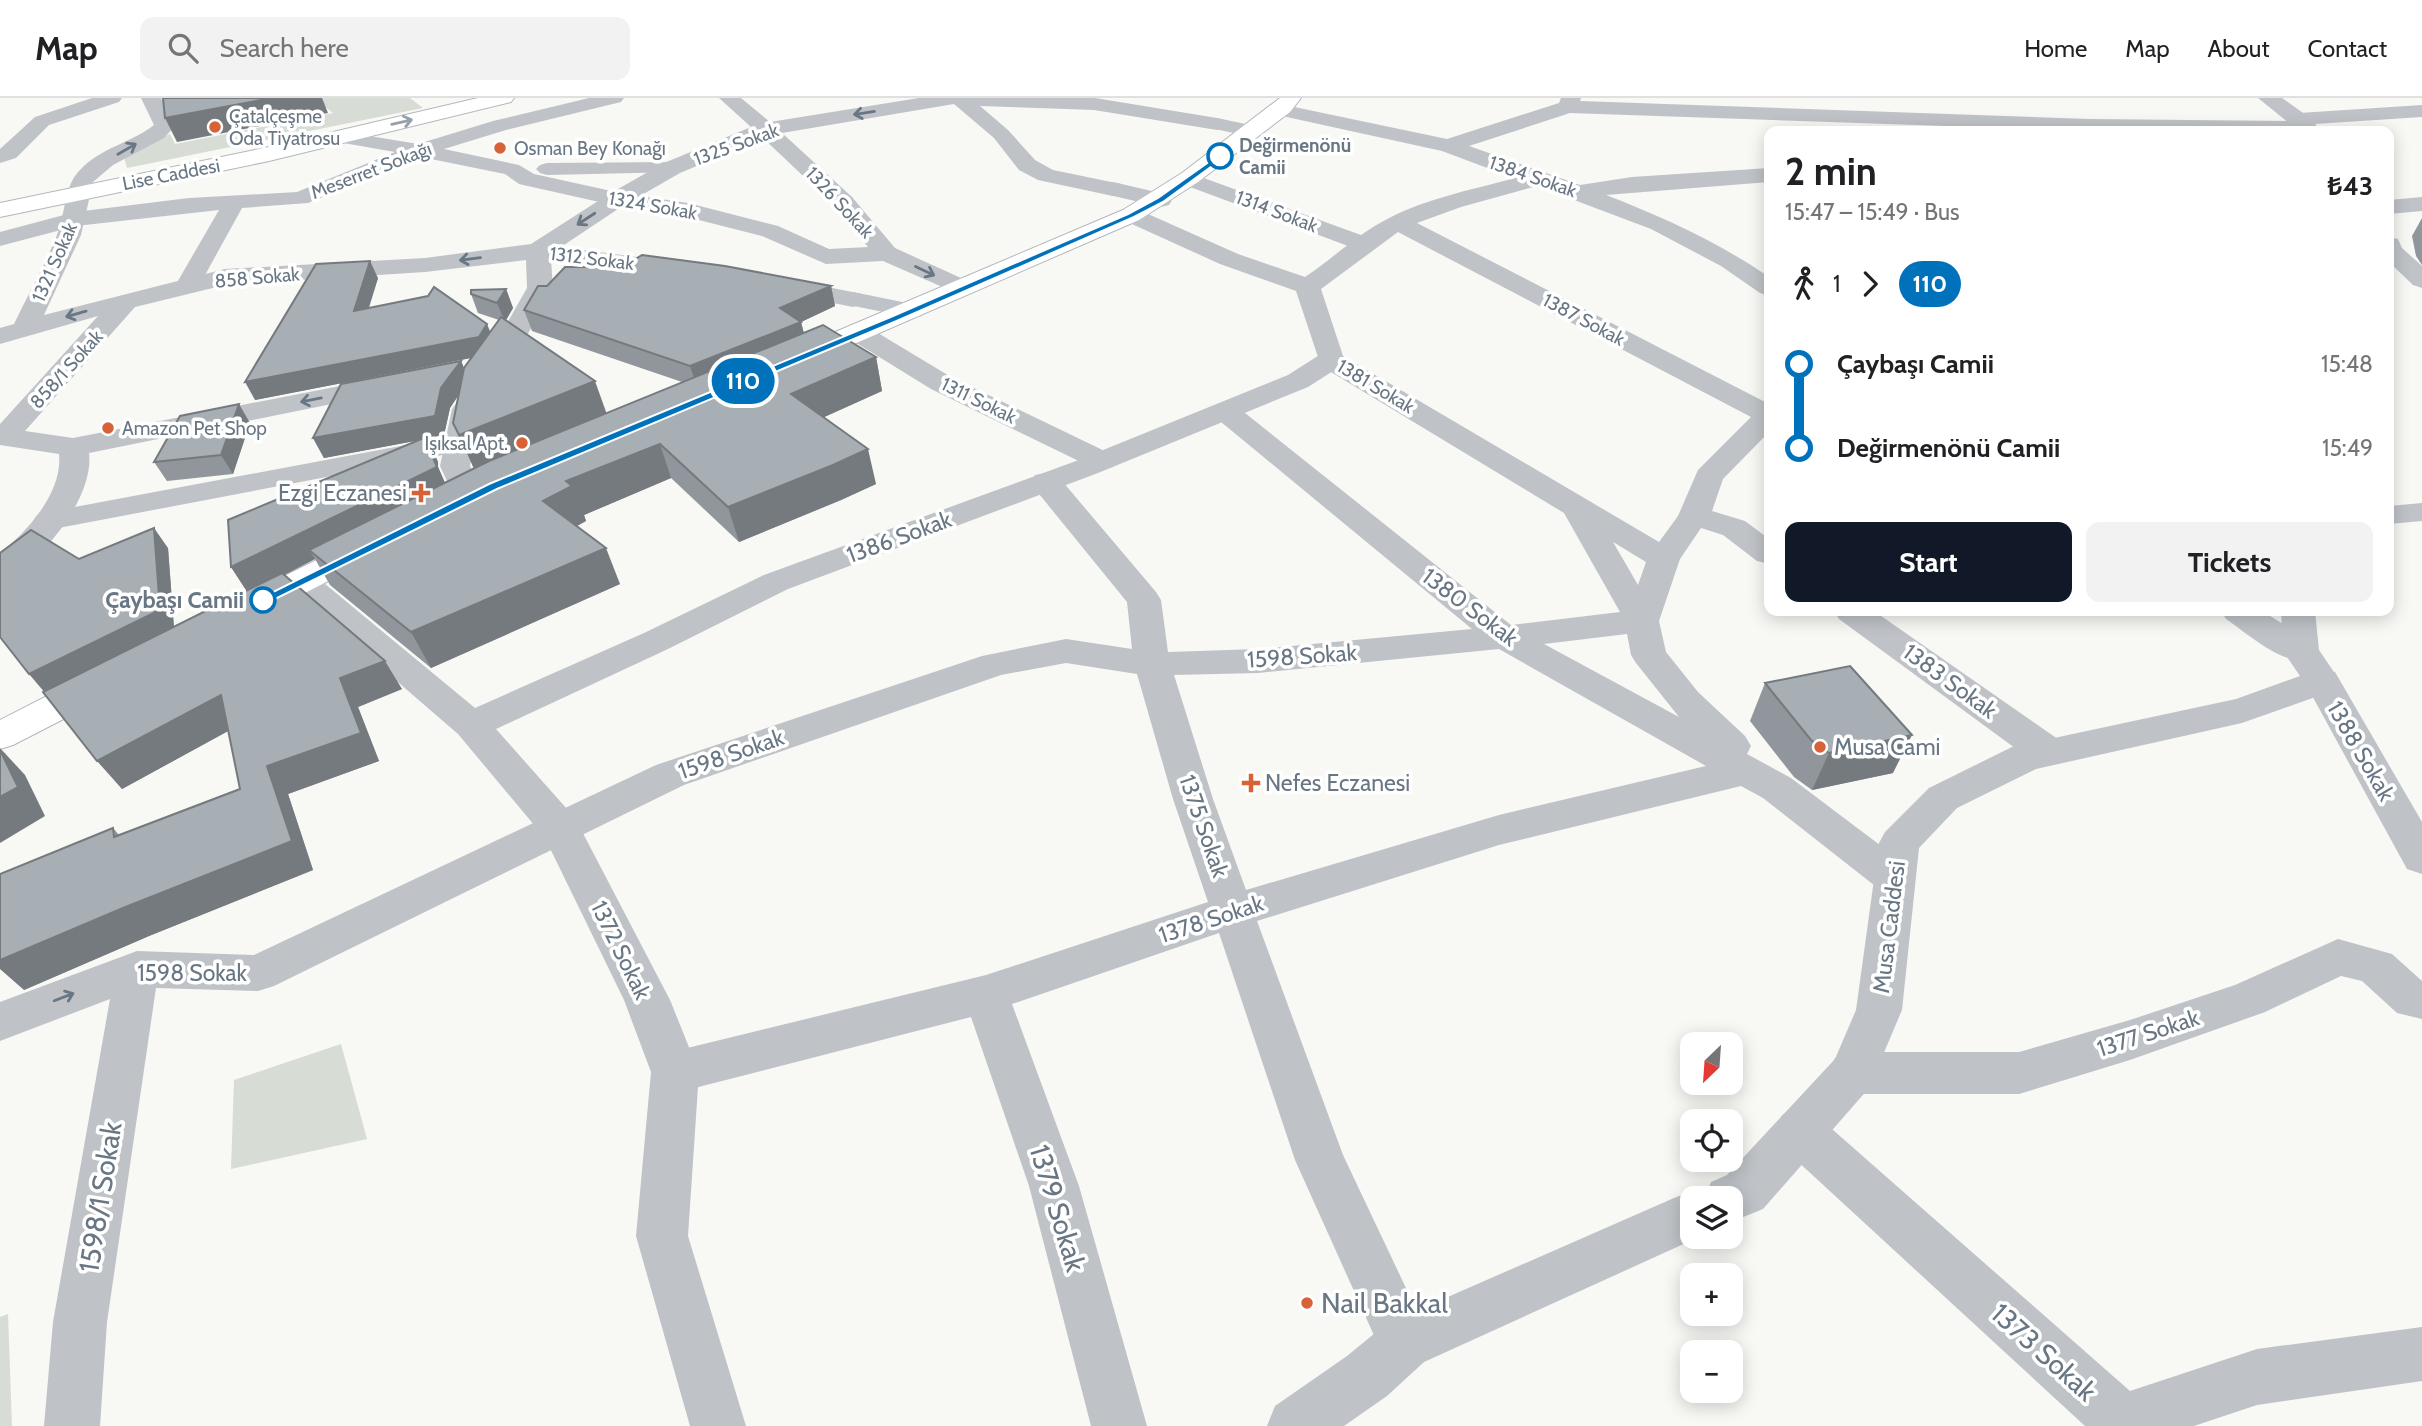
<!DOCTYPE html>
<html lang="en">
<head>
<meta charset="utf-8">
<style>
	:root { --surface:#fff; --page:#f2f2f2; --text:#202124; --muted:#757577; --line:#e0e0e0; --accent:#111827 }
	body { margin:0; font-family:Cabin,sans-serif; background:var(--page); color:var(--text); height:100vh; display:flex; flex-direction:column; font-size:26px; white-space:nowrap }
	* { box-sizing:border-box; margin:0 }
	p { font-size:23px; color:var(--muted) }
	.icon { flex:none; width:38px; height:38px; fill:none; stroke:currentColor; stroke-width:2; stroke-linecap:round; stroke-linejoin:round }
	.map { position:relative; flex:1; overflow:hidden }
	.side { position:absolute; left:1764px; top:28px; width:630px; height:490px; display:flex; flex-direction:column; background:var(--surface); border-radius:14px; box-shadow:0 4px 18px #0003 }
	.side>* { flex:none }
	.badge { padding:0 14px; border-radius:23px; font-size:24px; line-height:46px }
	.needle { width:46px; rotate:205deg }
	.buttons { position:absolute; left:1680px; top:934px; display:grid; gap:14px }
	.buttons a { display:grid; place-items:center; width:63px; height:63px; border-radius:14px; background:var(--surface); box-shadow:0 4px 18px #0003; font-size:35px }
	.map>.badge { position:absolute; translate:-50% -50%; box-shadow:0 0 0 4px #fff }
	.legs { display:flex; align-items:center; gap:10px; height:77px; padding:0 21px; font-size:23px }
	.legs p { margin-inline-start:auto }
	.overview { display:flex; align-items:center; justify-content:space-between; height:119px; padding:0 21px }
	h1 { font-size:38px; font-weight:700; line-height:52px }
	.primary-button { display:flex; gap:14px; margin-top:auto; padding:14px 21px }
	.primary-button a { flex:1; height:80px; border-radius:14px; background:var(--accent); color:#fff; font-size:28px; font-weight:700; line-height:80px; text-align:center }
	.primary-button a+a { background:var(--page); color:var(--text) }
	ul { padding:0 21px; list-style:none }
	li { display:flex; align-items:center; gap:24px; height:84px; font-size:26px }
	li i { display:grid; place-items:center; width:10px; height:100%; margin:0 9px; background:currentColor }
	li i::after { content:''; width:18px; height:18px; margin:-9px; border:5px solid; border-radius:50%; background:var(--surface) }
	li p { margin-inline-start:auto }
	li:first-child i { background:linear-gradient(#0000 50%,currentColor 0) }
	li:last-child i { background:linear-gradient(currentColor 50%,#0000 0) }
	header { display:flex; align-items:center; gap:42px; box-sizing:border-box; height:98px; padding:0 35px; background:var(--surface); border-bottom:2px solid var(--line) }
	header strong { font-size:33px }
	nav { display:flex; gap:38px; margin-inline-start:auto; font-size:24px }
	.search { width:490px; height:63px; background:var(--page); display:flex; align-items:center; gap:18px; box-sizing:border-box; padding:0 24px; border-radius:14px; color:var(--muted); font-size:26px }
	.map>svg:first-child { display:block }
	.green { fill:#d7dcd5 }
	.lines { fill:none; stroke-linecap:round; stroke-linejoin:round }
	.secondary-casing { stroke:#b2b7bc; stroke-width:2 }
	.pedestrian { fill:#bfc3c7; fill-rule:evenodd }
	.minor { fill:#bfc3c7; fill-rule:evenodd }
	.tertiary { fill:#bfc3c7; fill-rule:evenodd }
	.secondary { fill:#fff; fill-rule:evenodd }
	.wall { fill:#90969b; fill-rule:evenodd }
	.shaded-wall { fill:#757a7e }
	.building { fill:#a7aeb4; stroke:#757a7e; stroke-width:2 }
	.oneway { stroke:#697784 }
	.oneway2 { stroke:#96a0a9 }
	.line-1 { fill:#0072bc; stroke:#fff; stroke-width:2 }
	.poi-dot { fill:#d76237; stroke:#fff; stroke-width:2.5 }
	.stop-1-dot { fill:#fff; stroke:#0072bc; stroke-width:3.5 }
	.labels { text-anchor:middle; stroke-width:7; stroke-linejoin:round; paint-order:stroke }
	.far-poi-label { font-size:19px; fill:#697784; stroke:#fff; text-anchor:start }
	.far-street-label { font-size:19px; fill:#697784; stroke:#fff }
	.far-stop-label { font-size:19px; font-weight:bold; fill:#697784; stroke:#fff; text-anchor:start }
	.poi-label { font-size:23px; fill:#697784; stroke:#fff; text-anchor:start }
	.street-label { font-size:23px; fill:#697784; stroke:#fff }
	.stop-label { font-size:23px; font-weight:bold; fill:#697784; stroke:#fff; text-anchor:end }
	.near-street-label { font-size:28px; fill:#697784; stroke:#fff }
	.near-poi-label { font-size:28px; fill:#697784; stroke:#fff; text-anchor:start }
</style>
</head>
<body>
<header>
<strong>Map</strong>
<div class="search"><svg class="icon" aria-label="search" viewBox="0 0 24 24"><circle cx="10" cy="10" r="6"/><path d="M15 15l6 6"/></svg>Search here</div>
<nav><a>Home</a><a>Map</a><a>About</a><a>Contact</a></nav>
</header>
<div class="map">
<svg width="2422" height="1328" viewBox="0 0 2422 1328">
	<rect width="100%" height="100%" fill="#f8f8f5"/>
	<!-- green -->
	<g class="green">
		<path d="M314,0H410L423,10L127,70L123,55L170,36L175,46L333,15Z"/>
		<path d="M341,946L367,1041L231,1071L234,982Z"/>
		<path d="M8,1216L12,1328H0V1219Z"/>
	</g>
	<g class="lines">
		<defs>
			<g id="secondary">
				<path d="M478,0H514L511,4L269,63L0,119V105L269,49Z"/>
				<path d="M1280,0H1301L1290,14L1198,84L1139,122L808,266L798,268L788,266L784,260L788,254L1123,112L1182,75Z"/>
				<path d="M369,439L381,442L385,449L381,456L260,518L248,521L236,518L231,510L236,502L357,442Z"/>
				<path d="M101,574L114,577L119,586L114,595L13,647L0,651V622L88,577Z"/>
			</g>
		</defs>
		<!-- secondary casing -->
		<use href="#secondary" class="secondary-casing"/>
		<!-- pedestrian -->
		<g class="pedestrian">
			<path d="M589,0H624L621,4L506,32L444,51L519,67L534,76L625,96L628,101L625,106L617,108L519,86L505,76L421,59L308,105L242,110L199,188L196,193L187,195L178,193L175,188L219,112L76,128L0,148V134L75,114L189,100L297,94L395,54L332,43L329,39L332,35L339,33L418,46L493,23Z"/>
			<path d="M1217,20L1260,29L1263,33L1260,37L1253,39L1210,30L1207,26L1210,22Z"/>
			<path d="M672,64L679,66L683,70L679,74L547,77L540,75L536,71L540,67L547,65Z"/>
			<path d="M1190,75L1372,141L1376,146L1372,151H1356L1182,86L1179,81L1182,76Z"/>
			<path d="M1113,84L1169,97L1172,102L1169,107L1161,109L1105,96L1102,91L1105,86Z"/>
			<path d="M853,194L922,208L925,213L922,218L913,220L844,206L841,201L844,196Z"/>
			<path d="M459,337L469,340L473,346L469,352L48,432L37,429L33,423L37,417L48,414Z"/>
		</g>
		<!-- minor -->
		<g class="minor">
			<path d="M92,0H122L119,4L49,27L16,60L0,65V51L35,19Z"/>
			<path d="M141,0H161L175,28L164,40L113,67L93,84L81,137L44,217L225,171L425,160L531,146L609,96L664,65L751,29L719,0H741L770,24L919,0H1095L1217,20L1224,22L1227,26L1224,30L1217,32L1094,12L980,8L1008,32L1035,62L1053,72L1121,86L1124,91L1121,96L1113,98L1038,82L1019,72L994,40L954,6L782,35L852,99L895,150L972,185L976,190L972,195L963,198L883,163L826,166L762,138L687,119L621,109L561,149L682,165L691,167L694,172L691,177L682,179L551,162L553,190L512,265L480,311L470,368L485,400L480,407L469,409L458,407L440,368L452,311L485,264L527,190L526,162L425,174L225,187L135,209L25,333L73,340L386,279L396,281L400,287L396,293L386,295L89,355C95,398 41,469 0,479V455C28,433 63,394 59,356L0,347V326L98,218L0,246V230L14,226C28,196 45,168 57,137C66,116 63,89 80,72C100,50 131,45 154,27ZM763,40L836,109L868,149L829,151L778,128L688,105L640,98L680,75Z"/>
			<path d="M1561,0H1581L1580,3L2089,21L2290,23L2289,21L2292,17L2299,15L2422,7V19L2315,26L2318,30L2315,33H2088L1570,15L1469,48L1580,87L1632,79L1769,70V84L1606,97C1663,119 1718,144 1769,179V198L1760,195L1721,168L1651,131L1537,88L1461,109L1417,125L1769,306V334L1723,381L1712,413L1745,423L1769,441V466L1757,463L1723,437L1701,430L1680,461L1659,523L1666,554L1698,594L1745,638L1751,648L1747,656L1791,680L1909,769L1915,780L1909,791L1894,796L1879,791L1763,700L1741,688L1499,747L1257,823L1343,1057L1432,1245L1424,1264L1405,1272L1386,1264L1295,1062L1219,835L1012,906L1079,1088L1147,1328H1091L1029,1088L971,919L675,995L658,989L651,974L658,959L675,953L986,877L1208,804L1173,701L1137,576L1066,565L1001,577L684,687L274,888L258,893L156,890L107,1224L100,1328H44L53,1224L110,901L0,943V904L137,853L254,857L656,667L982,558L1066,541L1132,551L1127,504L1035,391L1031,384L1035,377L1046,375L1057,377L1156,494L1161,502L1168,554L1258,551L1472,531L1215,319L1211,313L1215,307L1225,304L1235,307L1511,527L1620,514L1564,415L1321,268L1296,193L1220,166L1123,122L1119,117L1123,112H1139L1238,156L1305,179C1331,162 1353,140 1380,125C1421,101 1469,93 1514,80L1442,53L1273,16L1270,12L1273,8L1280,6L1447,41L1559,5ZM1398,134L1751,319L1698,372L1678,418L1659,444L1343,258L1321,191ZM1613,444L1646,464L1638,487ZM1627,536L1631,557L1636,565L1679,619L1544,546ZM1499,551L1706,668L1499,717L1246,792L1213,701L1174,577L1258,575Z"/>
			<path d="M2422,99V113L2389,116V102Z"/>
			<path d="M783,180L862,196L866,201L862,206L853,209L774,193L770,188L774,183Z"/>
			<path d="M859,227L868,229L951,279L1113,357L1117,363L1113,369L1102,372L1091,369L931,291L850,241L846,235L850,229Z"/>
			<path d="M1834,513H1874L2062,644L2067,654L2062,664L2048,668L2034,664L1839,521Z"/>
			<path d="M2221,513H2262L2314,545L2319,553L2314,561C2284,570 2250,537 2226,521Z"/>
			<path d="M2322,571L2335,574L2422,724V776L2407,771L2304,583L2309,574Z"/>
			<path d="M2338,841L2392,856L2422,883V921L2397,915L2362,883L2341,878L2265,914L2130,962L2019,996H1852L1835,990L1828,975L1835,960L1852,954H2019L2130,922L2235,887Z"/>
			<path d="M1799,1011L1816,1017L2130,1293L2257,1251L2422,1229V1283L2257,1307L2194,1328H2085L1782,1049L1775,1033L1782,1017Z"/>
		</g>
		<!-- tertiary -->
		<g class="tertiary">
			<path d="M2258,0H2282L2306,17L2321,33H2299Z"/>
			<path d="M2389,139L2398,141L2402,150L2422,168V190L2413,187L2389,164Z"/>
			<path d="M1331,254L1341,256L1345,262L1341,268L1308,289L1098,375L788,491L668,551L496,631L575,720L670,902L699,974L688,1138L746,1328H690L636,1138L651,974L624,902L545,740L458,636L289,490L284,483L289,476L301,473L313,476L475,610L644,535L764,477L1076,363L1288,277L1321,256Z"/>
			<path d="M2422,405V423L2389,426V408Z"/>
			<path d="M2281,513H2315L2319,552L2340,583L2335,592L2242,625L2036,671L1957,710L1919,750L1902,912L1869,990L1763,1111L1731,1124V1101H1692V1139H1699L1424,1264L1387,1298L1344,1328H1267L1275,1308L1347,1258L1386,1226L1674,1100L1692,1093L1705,1098L1711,1084L1727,1077L1835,961L1856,912L1879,745L1885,734L1929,690L2012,649L2236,601L2300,578L2283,553Z"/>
		</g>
		<!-- secondary -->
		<use href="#secondary" class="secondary"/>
	</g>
	<!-- wall -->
	<g class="wall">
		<path d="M2422,120V167L2416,158L2412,138Z"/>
		<path d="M616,173L831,188L835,208L801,224L804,235L876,259L882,293L824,319L876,386L841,402L739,444L671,380L584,417L586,423L577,428L620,486L431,570L330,487L315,461L285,477L402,591L358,609L379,663L288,696L313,772L149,838L24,892L113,730L119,737L240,691L228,633L122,691L44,593L79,461L168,450L174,528L246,492L231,469L419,342L324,360L313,340L461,263L464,270L471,260L255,302L378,180L369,210L490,234L499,222L478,215L471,196L506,191L513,210L506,222L606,315L682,284L532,233L524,212L547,188ZM458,297L453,325L474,370L445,385L438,369V364L427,340L444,337L450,310Z"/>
		<path d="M250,325L233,376L167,383L154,364Z"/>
		<path d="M1765,585L1893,675L1812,692L1794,679L1750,623Z"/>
	</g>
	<!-- shaded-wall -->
	<g class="shaded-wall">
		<path d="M272,0H322L328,15L177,44L165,20Z"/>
		<path d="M370,163L378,180L362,230L354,213Z"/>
		<path d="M831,188L835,208L801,224L806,245L697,289L690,268L780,210Z"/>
		<path d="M506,191L513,210L505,224L497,205Z"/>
		<path d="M487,226L494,243L486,257L255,302L245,284Z"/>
		<path d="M876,259L882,293L800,330L791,296Z"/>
		<path d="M461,263L469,282L450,310L444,337L427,340L438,364V369L449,394L309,452L315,461L248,495L231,469L426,344V341L324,360L313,340L441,290Z"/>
		<path d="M595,283L610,325L478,380L459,337Z"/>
		<path d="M239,306L250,325L233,376L221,357Z"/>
		<path d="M660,346L671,380L584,417L586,423L558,438L543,403L566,383Z"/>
		<path d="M868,351L876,386L841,402L739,444L728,409Z"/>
		<path d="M154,430L168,450L174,532L46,596L29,576Z"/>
		<path d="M606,450L620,486L431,570L411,534Z"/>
		<path d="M385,563L402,591L358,609L379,663L288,696L313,772L149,838L24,892L0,871V862L123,810L267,668L340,580Z"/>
		<path d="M221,597L241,626L122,691L97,663Z"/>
		<path d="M1912,637L1893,675L1812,692L1829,655Z"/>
		<path d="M0,650L25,677L45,718L0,745Z"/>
	</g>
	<!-- building -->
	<g class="building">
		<path d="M163,0H272L165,20Z"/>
		<path d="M642,157L725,168L831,188L780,210L801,224L690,268L524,212L538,188H547L565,169H598L616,173Z"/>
		<path d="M370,163L354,213L428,198L434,189L487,226L479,239L245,284L316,166Z"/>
		<path d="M506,191L497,205L471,196V192Z"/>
		<path d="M501,219L595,283L459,337L453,325L464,270Z"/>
		<path d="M823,227L876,259L791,296L868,351L833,367L728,409L660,346L566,383L572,388L543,403L606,450L411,534L309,452L489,363Z"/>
		<path d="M461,263L441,290L435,318L313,340L341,286Z"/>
		<path d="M239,306L221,357L154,364L180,318Z"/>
		<path d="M426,339V344L437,369L231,469L228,422Z"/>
		<path d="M154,430L160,512L29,576L0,539V455L31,432L79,461Z"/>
		<path d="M282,475L385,563L340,580L361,635L267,668L292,743L123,810L0,862V776L113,730L114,739L240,691L221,597L97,663L43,594Z"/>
		<path d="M1850,568L1912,637L1829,655L1811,642L1765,585Z"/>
		<path d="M0,652L18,689L0,699Z"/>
	</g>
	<!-- one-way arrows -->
	<defs><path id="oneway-shaft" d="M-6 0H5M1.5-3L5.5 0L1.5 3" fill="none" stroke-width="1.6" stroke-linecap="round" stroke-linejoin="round" transform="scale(1.75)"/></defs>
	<g class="oneway">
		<use href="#oneway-shaft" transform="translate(864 15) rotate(171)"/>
		<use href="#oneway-shaft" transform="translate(127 51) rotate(-30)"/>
		<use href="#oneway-shaft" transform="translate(586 121) rotate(147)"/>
		<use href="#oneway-shaft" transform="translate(470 161) rotate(173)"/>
		<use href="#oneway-shaft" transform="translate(925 173) rotate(25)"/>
		<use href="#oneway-shaft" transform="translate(76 216) rotate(164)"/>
		<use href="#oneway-shaft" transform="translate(311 302) rotate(169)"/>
		<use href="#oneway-shaft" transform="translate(64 899) rotate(-21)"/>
	</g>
	<use class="oneway2" href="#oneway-shaft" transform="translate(402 24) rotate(-13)"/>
	<!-- line-1 -->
	<path class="line-1" d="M1220,56L1223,60L1163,104L1134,119L899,222L497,391L267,505L263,506L257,502L489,386L893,218L1128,116L1158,100Z"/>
	<!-- markers -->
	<g class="poi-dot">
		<circle cx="215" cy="29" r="7"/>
		<circle cx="500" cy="50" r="7"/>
		<circle cx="108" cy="330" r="7"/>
		<circle cx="522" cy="345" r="7"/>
		<path d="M417.5 384.5h7v7h7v7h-7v7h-7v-7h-7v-7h7z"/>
		<circle cx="1820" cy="649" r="7"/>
		<path d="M1247.5 674.5h7v7h7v7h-7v7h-7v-7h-7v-7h7z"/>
		<circle cx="1307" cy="1205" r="7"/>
	</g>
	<g class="stop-1-dot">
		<circle cx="1220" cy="58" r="12"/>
		<circle cx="263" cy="502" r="12"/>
	</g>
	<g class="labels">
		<!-- far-poi labels -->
		<g class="far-poi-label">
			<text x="229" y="25">Çatalçeşme<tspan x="229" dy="22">Oda Tiyatrosu</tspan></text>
			<text x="514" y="57">Osman Bey Konağı</text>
			<text x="122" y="337">Amazon Pet Shop</text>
			<text x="508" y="352" text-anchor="end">Işıksal Apt.</text>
		</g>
		<!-- far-street labels -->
		<g class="far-street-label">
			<text transform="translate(736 46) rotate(-20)" y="7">1325 Sokak</text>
			<text transform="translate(371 72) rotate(-21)" y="7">Meserret Sokağı</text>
			<text transform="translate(171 76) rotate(-11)" y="7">Lise Caddesi</text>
			<text transform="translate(1533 78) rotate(19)" y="7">1384 Sokak</text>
			<text transform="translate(840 104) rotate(47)" y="7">1326 Sokak</text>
			<text transform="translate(653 107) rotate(10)" y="7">1324 Sokak</text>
			<text transform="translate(1277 113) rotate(21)" y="7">1314 Sokak</text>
			<text transform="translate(592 160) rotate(7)" y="7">1312 Sokak</text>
			<text transform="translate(54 164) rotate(-66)" y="7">1321 Sokak</text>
			<text transform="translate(257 179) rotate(-5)" y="7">858 Sokak</text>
			<text transform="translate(1584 221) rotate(28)" y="7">1387 Sokak</text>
			<text transform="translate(66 271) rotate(-48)" y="7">858/1 Sokak</text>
			<text transform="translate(1376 288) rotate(31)" y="7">1381 Sokak</text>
			<text transform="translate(979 302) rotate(26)" y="7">1311 Sokak</text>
		</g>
		<!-- far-stop labels -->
		<g class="far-stop-label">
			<text x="1239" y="54">Değirmenönü<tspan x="1239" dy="22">Camii</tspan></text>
		</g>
		<!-- poi labels -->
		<g class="poi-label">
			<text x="407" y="403" text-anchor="end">Ezgi Eczanesi</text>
			<text x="1834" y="657">Musa Cami</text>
			<text x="1265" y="693">Nefes Eczanesi</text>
		</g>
		<!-- street labels -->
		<g class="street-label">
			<text transform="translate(899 439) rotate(-20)" y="8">1386 Sokak</text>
			<text transform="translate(1470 509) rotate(37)" y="8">1380 Sokak</text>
			<text transform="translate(1302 558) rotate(-4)" y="8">1598 Sokak</text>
			<text transform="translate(1950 583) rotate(36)" y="8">1383 Sokak</text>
			<text transform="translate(2361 653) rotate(60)" y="8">1388 Sokak</text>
			<text transform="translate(731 656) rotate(-19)" y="8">1598 Sokak</text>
			<text transform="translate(1204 728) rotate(71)" y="8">1375 Sokak</text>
			<text transform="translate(1211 821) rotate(-18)" y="8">1378 Sokak</text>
			<text transform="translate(1889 829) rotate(-83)" y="8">Musa Caddesi</text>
			<text transform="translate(621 852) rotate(64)" y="8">1372 Sokak</text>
			<text x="192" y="883">1598 Sokak</text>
			<text transform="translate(2148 935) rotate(-18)" y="8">1377 Sokak</text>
		</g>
		<!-- stop labels -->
		<g class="stop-label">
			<text x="244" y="510">Çaybaşı Camii</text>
		</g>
		<!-- near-street labels -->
		<g class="near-street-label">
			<text transform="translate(100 1099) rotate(-81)" y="10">1598/1 Sokak</text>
			<text transform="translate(1058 1110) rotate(73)" y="10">1379 Sokak</text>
			<text transform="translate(2044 1254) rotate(42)" y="10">1373 Sokak</text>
		</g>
		<!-- near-poi labels -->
		<g class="near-poi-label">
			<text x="1321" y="1215">Nail Bakkal</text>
		</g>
	</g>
</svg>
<div class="buttons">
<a><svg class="needle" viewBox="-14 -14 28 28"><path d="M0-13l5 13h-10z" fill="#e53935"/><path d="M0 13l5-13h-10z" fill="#757577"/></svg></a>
<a><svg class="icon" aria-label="locate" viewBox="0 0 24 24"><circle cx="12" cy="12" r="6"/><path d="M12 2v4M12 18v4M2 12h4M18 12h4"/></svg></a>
<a><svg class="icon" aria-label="layers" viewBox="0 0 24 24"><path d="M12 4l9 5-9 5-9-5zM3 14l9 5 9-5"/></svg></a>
<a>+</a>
<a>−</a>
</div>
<b class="badge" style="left:743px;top:283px;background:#0072bc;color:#fff">110</b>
<section class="side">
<div class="overview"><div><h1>2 min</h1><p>15:47 – 15:49 · Bus</p></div><b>₺43</b></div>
<div class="legs"><svg class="icon" aria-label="walk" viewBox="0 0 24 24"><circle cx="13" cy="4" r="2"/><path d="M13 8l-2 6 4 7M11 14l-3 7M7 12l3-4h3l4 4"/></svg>1<svg class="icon" aria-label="forward" viewBox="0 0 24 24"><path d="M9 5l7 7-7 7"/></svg><b class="badge" style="background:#0072bc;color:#fff">110</b></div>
<ul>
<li><i style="color:#0072bc"></i><b>Çaybaşı Camii</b><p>15:48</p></li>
<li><i style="color:#0072bc"></i><b>Değirmenönü Camii</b><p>15:49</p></li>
</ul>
<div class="primary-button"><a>Start</a><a>Tickets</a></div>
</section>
</div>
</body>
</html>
